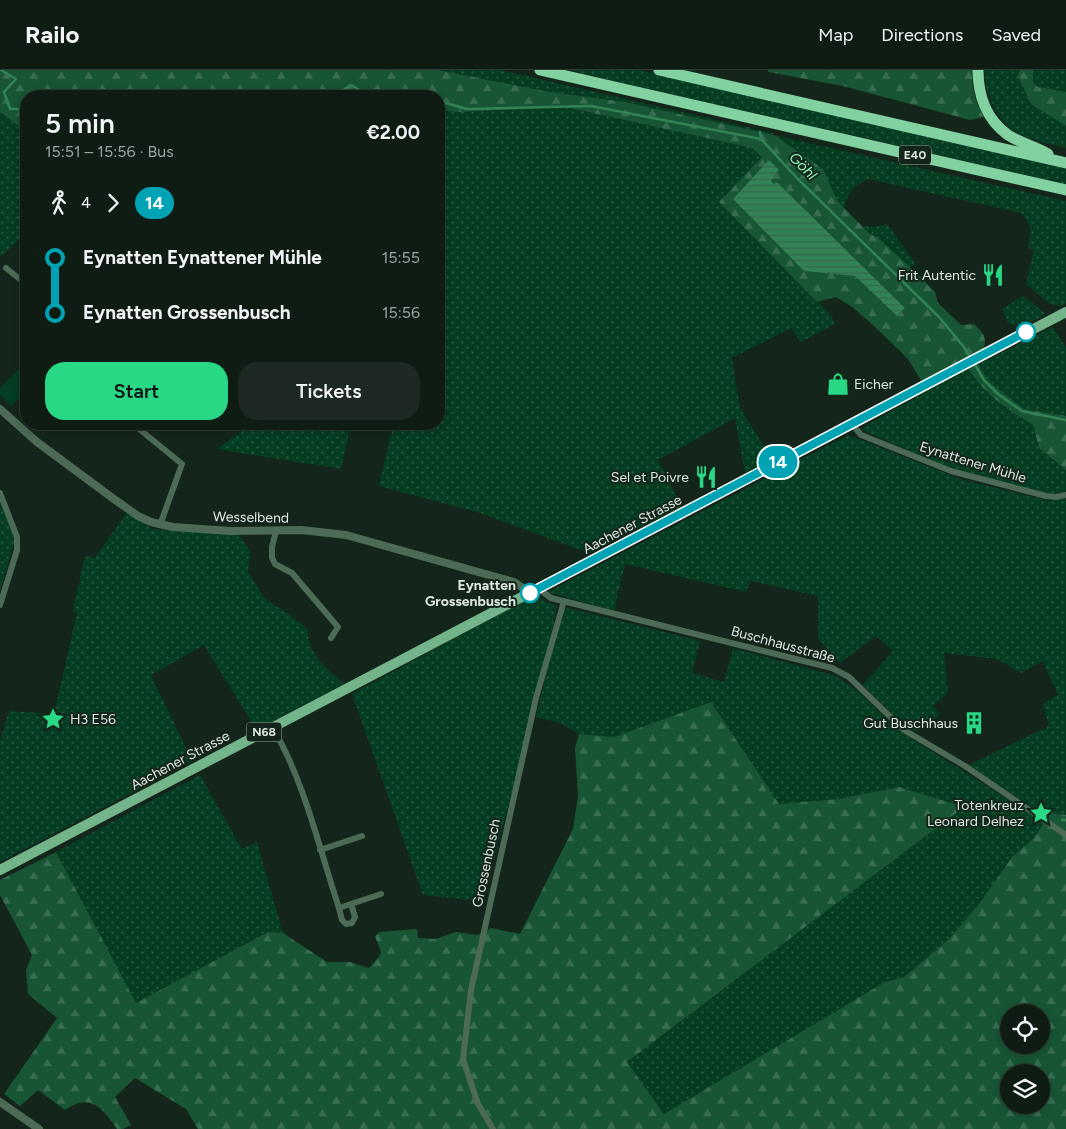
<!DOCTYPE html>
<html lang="en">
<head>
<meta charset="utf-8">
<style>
	:root { --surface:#0f1c14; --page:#1d2922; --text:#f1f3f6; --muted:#9ba1a0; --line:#2f3a34; --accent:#28d885 }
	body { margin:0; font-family:Figtree,sans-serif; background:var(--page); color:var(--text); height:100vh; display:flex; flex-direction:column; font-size:19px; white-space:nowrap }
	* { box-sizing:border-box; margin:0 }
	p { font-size:16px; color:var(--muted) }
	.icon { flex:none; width:28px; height:28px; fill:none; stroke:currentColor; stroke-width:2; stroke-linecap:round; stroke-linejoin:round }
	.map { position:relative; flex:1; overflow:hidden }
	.drawer { position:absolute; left:20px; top:20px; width:425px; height:340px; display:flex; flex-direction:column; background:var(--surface); border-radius:20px; box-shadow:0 2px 8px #0003,0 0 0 1px var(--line) }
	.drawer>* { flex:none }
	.badge { padding:0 10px; border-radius:16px; font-size:18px; line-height:32px }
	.fabs { position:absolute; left:1000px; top:934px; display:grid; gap:10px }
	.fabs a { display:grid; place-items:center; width:50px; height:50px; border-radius:50%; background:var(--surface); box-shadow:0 2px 8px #0003,0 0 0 1px var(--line); font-size:25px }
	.map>.badge { position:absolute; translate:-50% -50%; box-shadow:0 0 0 2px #fff }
	.legs { display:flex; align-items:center; gap:8px; height:55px; padding:0 25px; font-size:16px }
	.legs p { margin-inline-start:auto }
	.summary { display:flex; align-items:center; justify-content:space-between; height:85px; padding:0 25px }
	h1 { font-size:28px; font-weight:600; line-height:38px }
	.button { display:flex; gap:10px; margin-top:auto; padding:10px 25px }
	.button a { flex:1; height:58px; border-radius:20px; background:var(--accent); color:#111; font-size:20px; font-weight:600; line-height:58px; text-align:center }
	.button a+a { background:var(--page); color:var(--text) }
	ul { padding:0 25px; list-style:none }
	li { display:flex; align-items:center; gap:18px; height:55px; font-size:19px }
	li i { display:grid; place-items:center; width:8px; height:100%; margin:0 6px; background:currentColor }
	li i::after { content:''; width:12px; height:12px; margin:-6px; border:4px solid; border-radius:50%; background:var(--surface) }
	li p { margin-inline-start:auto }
	li:first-child i { background:linear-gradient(#0000 50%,currentColor 0) }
	li:last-child i { background:linear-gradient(currentColor 50%,#0000 0) }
	header { display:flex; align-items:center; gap:30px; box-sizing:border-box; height:70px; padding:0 25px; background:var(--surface); border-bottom:1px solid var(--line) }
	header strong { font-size:24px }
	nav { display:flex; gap:28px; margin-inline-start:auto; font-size:18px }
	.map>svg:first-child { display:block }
	.grass { fill:url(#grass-dots) }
	.forest { fill:url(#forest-firs); fill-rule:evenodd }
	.park { fill:#043d22 }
	.water { fill:url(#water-rules) }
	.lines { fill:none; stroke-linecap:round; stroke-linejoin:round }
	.stream { stroke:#318255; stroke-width:2.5 }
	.minor { stroke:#4c6a56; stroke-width:6 }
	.tertiary { stroke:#4c6a56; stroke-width:8 }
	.primary { stroke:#73b48b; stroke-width:10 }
	.motorway { stroke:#82d1a0; stroke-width:11 }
	.line-1-casing { stroke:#fff; stroke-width:11 }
	.line-1 { stroke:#00a3b4; stroke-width:8 }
	.stop-1-dot { fill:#fff; stroke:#00a3b4; stroke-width:2.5 }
	.labels { text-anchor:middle; stroke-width:4; stroke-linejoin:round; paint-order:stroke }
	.shield { fill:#14261b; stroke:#9faca4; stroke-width:1 }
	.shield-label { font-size:12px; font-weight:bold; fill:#dbe6df }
	.poi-label { font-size:14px; fill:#dbe6df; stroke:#14261b; text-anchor:end }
	.street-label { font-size:14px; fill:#dbe6df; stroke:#14261b }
	.stop-label { font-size:14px; font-weight:bold; fill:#dbe6df; stroke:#14261b; text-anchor:end }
	.water-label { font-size:15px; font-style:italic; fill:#8cf8b8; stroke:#14261b }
</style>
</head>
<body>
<header>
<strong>Railo</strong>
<nav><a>Map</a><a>Directions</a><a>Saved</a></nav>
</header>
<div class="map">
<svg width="1066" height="1059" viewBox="0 0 1066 1059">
	<defs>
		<pattern id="grass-dots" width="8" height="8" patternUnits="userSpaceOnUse" patternTransform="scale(1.25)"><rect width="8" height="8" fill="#043d22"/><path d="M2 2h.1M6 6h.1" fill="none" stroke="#285942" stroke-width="1.8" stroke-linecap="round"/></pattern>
		<pattern id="forest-firs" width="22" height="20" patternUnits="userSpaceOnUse" patternTransform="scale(1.25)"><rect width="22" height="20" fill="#175534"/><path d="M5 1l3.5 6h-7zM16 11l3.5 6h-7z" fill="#386d51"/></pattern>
		<pattern id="water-rules" width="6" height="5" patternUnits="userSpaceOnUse" patternTransform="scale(1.25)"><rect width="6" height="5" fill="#318255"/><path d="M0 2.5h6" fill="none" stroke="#39674d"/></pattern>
	</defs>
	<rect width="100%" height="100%" fill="#14261b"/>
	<!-- grass -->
	<g class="grass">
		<path d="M438,0H500L773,63L774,65L1066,131V233L1061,236L1050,234L1026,214L1034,180L1028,178C1031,161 1033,157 1021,143L868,109C852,117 849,121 844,138L837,130L774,65L626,32L544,21Z"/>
		<path d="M572,0H639L1066,98V114L584,4Z"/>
		<path d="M985,0H1020L1018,6L1057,50L1066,56V78C1051,74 1027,70 1014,61C996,48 983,22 985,0Z"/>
		<path d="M1033,0H1066V22L1038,17L1033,13Z"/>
		<path d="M565,37L752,78L762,87L781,194L830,244L835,254L801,272L791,258L732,288L740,338L772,389L745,403L735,348L658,390L682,437L589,483L480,443L379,416L393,355L390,354H439V40L460,42Z"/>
		<path d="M0,42L26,62V163L0,187Z"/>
		<path d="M887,154L916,194L910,197L862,156L875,157Z"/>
		<path d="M1023,226L1046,244L1022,257L1008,253L1002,239Z"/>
		<path d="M1053,257L1066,278V346L1024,339L988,311L978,294Z"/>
		<path d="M968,298L1020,347L1033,355L1039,378L1066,400V421L1054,424L1032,420L939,394L862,360L865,356Z"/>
		<path d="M243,354H351L341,399L217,379L242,361Z"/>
		<path d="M848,365L963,410L1051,431L1066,428V745L1050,743L1047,747L969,695L1049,656L1043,633L1058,625L1043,591L1021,603L997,589L944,583L948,623L933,636L940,645L916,662L903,654L863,615L893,581L876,566L840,593L818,568V526L751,511L746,522L625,494L614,541L548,522Z"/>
		<path d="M0,423L15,469L0,521Z"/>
		<path d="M127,442L152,459L239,465L250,482L248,502L265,529L293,547L308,560C307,584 328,600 344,614L256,659L204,575L151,605L192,691L0,792V671L9,641L54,644L77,543L73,541L85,486L95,488Z"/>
		<path d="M533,526L557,536L534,646L481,831L423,825L352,624Z"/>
		<path d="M568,538L700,571L692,603L724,612L733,578L836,606L856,620L901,662L1044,752L1034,768L1012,787L979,834L949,869L904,907L885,912L665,1044L626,993L963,737L899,717L838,729L779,734L711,632L614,667L579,664L560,653L536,647L562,540Z"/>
		<path d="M200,705L242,779L257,772L283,863L268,862L136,934L56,782Z"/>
	</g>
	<!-- forest -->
	<g class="forest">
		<path d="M0,0H438L544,21L625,32L774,65L823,99L837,130L844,138L869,163L879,169L910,197L935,222L938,233L961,255L974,254C982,261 987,267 984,278L922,312L908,289L872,254L851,236L836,227L817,232L719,132L762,87L752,78L565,37L460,42L439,40V26H26V62L0,42ZM779,100L771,111L774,115L777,112L905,238L897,246L855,206L804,200L733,129Z"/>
		<path d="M768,0H973C970,16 976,33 984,47L970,50L843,16L768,2Z"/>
		<path d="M1020,0H1033V13L1038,17L1066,22V56L1031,34L1018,6Z"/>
		<path d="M978,294L988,311L1024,339L1066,346V400L1039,378L1033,355C1008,340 983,323 968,298Z"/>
		<path d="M711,632L779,734L838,729L899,717L964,737L627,992L664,1044L885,912L904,907L949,869L979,834L1012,787L1034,768L1050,743L1066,745V1059H198L186,1039L135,1008L115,1027L131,1055L123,1059H117C103,1038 90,1022 65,1040L38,1020L20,1036L4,1024L57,948L28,924L26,900L32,885L0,825V810L56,782L136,933L268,862L283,863L327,892H350L369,898C385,880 382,887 375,866L380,862L417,859L418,868L435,869L456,862L478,865L491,858L520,864L573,759L578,726L575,678L579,664L614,667ZM1009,942H1041V975H1009ZM1009,1002H1041V1035H1009Z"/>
	</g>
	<!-- park -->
	<path class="park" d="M25,292L26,294V320L11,336L0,325V318Z"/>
	<!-- water -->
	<path class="water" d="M769,90L779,100L771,111L774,114L777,112L905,238L897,246L855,206L804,201L733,129Z"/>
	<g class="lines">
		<!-- stream -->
		<g class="stream">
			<path d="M1,0L16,9L4,22L10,39H26"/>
			<path d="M334,26L351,15L369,26"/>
			<path d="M404,26H411"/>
			<path d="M439,31L467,39L591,36L761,69L798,109L939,247L964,277L971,289"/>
			<path d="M760,62L761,69"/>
			<path d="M974,293L984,310L998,324L1022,341L1066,350"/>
			<path d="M1062,750H1066"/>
		</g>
		<!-- minor -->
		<g class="minor">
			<path d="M6,198L26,214"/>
			<path d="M133,354L182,394L160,455"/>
			<path d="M852,354L861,365L951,401L1046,426L1056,427L1066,425"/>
			<path d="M0,423L17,467V480L0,535"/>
			<path d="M276,461L272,477V488L275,494L292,503L338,557L331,568"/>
			<path d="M540,518L543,522L551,528L832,598L849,607L904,660L965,696L1066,765"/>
			<path d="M273,658C305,713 319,778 339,838L381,824"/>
			<path d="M320,780L362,766"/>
			<path d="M339,838L342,850L346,854L352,853L355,847L351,834"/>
			<path d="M493,1059L478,1034L463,989L471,920L536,628L564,531"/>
		</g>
		<!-- tertiary -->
		<g class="tertiary">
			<path d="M0,339L37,372L114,429L138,446L151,452L173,457L230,461L301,460L346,465L514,512L526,520L528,524"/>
			<path d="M0,1032L39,1059"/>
		</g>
		<!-- primary -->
		<path class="primary" d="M0,800L1066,242"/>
		<!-- motorway -->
		<g class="motorway">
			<path d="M540,0L1066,120"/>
			<path d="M659,0L1066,93"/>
			<path d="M978,0C978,26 987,50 1008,65C1020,73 1035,76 1048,84"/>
		</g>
	</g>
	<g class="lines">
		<defs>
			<path id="line-1" d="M530,523L1026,262"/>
		</defs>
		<!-- line-1 casing -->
		<use href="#line-1" class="line-1-casing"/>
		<!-- line-1 -->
		<use href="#line-1" class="line-1"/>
	</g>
	<!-- icons -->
	<defs>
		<symbol id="restaurant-bare" viewBox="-9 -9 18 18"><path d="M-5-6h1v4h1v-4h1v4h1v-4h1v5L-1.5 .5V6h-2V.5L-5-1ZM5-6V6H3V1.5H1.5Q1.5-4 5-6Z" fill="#28d885" stroke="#14261b" stroke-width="2.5" paint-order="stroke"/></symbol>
		<symbol id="shop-bare" viewBox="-9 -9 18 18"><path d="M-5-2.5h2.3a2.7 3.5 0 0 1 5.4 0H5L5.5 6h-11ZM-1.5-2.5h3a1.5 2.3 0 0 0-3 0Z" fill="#28d885" stroke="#14261b" stroke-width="2.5" paint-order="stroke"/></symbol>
		<symbol id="sight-bare" viewBox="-9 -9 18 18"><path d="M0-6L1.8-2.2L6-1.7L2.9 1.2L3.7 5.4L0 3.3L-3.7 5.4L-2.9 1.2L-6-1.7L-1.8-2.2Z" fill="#28d885" stroke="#14261b" stroke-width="2.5" paint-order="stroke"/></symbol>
		<symbol id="building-bare" viewBox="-9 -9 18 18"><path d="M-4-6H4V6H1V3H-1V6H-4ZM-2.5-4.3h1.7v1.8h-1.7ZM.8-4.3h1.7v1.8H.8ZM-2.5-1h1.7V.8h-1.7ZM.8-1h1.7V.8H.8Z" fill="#28d885" stroke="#14261b" stroke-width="2.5" paint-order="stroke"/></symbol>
	</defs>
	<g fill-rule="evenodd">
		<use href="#restaurant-bare" x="977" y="189" width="32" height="32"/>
		<use href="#shop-bare" x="822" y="298" width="32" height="32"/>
		<use href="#restaurant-bare" x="690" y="391" width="32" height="32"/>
		<use href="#sight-bare" x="37" y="633" width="32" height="32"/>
		<use href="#building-bare" x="958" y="637" width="32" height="32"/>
		<use href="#sight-bare" x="1025" y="727" width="32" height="32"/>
	</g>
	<!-- markers -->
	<g class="stop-1-dot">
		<circle cx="1026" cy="262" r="9"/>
		<circle cx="530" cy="523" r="9"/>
	</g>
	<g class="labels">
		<!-- shield labels -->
		<g class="shield">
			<rect x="899" y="75.5" width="32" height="19" rx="4"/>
			<rect x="246.5" y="652.5" width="35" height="19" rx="4"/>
		</g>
		<g class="shield-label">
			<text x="915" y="89">E40</text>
			<text x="264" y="666">N68</text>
		</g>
		<!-- poi labels -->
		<g class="poi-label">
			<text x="976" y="210">Frit Autentic</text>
			<text x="854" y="319" text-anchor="start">Eicher</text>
			<text x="689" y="412">Sel et Poivre</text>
			<text x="70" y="654" text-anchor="start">H3 E56</text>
			<text x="958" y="658">Gut Buschhaus</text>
			<text x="1024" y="740">Totenkreuz<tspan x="1024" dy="16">Leonard Delhez</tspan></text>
		</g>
		<!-- street labels -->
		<g class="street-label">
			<text transform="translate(973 392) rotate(17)" y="5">Eynattener Mühle</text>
			<text transform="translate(251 447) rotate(1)" y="5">Wesselbend</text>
			<text transform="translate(632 454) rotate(-28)" y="5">Aachener Strasse</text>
			<text transform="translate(783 574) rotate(15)" y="5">Buschhausstraße</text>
			<text transform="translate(180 690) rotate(-28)" y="5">Aachener Strasse</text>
			<text transform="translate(486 793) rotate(-78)" y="5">Grossenbusch</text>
		</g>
		<!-- stop labels -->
		<g class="stop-label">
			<text x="516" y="520">Eynatten<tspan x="516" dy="16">Grossenbusch</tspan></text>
		</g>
		<!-- water labels -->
		<g class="water-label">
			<text transform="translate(803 96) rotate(45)" y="5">Göhl</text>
		</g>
	</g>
</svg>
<div class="fabs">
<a><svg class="icon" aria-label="locate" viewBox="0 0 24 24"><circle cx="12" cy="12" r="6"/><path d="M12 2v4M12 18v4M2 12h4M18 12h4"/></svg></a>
<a><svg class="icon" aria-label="layers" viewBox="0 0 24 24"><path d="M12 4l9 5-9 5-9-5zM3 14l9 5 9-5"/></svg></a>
</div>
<b class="badge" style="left:778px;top:392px;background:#00a3b4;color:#fff">14</b>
<section class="drawer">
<div class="summary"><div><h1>5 min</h1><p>15:51 – 15:56 · Bus</p></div><b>€2.00</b></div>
<div class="legs"><svg class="icon" aria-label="walk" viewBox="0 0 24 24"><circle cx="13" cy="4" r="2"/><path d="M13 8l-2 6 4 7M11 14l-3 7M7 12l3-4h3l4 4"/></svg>4<svg class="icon" aria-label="forward" viewBox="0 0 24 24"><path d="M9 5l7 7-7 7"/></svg><b class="badge" style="background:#00a3b4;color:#fff">14</b></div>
<ul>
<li><i style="color:#00a3b4"></i><b>Eynatten Eynattener Mühle</b><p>15:55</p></li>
<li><i style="color:#00a3b4"></i><b>Eynatten Grossenbusch</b><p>15:56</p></li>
</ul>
<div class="button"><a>Start</a><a>Tickets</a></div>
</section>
</div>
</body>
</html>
